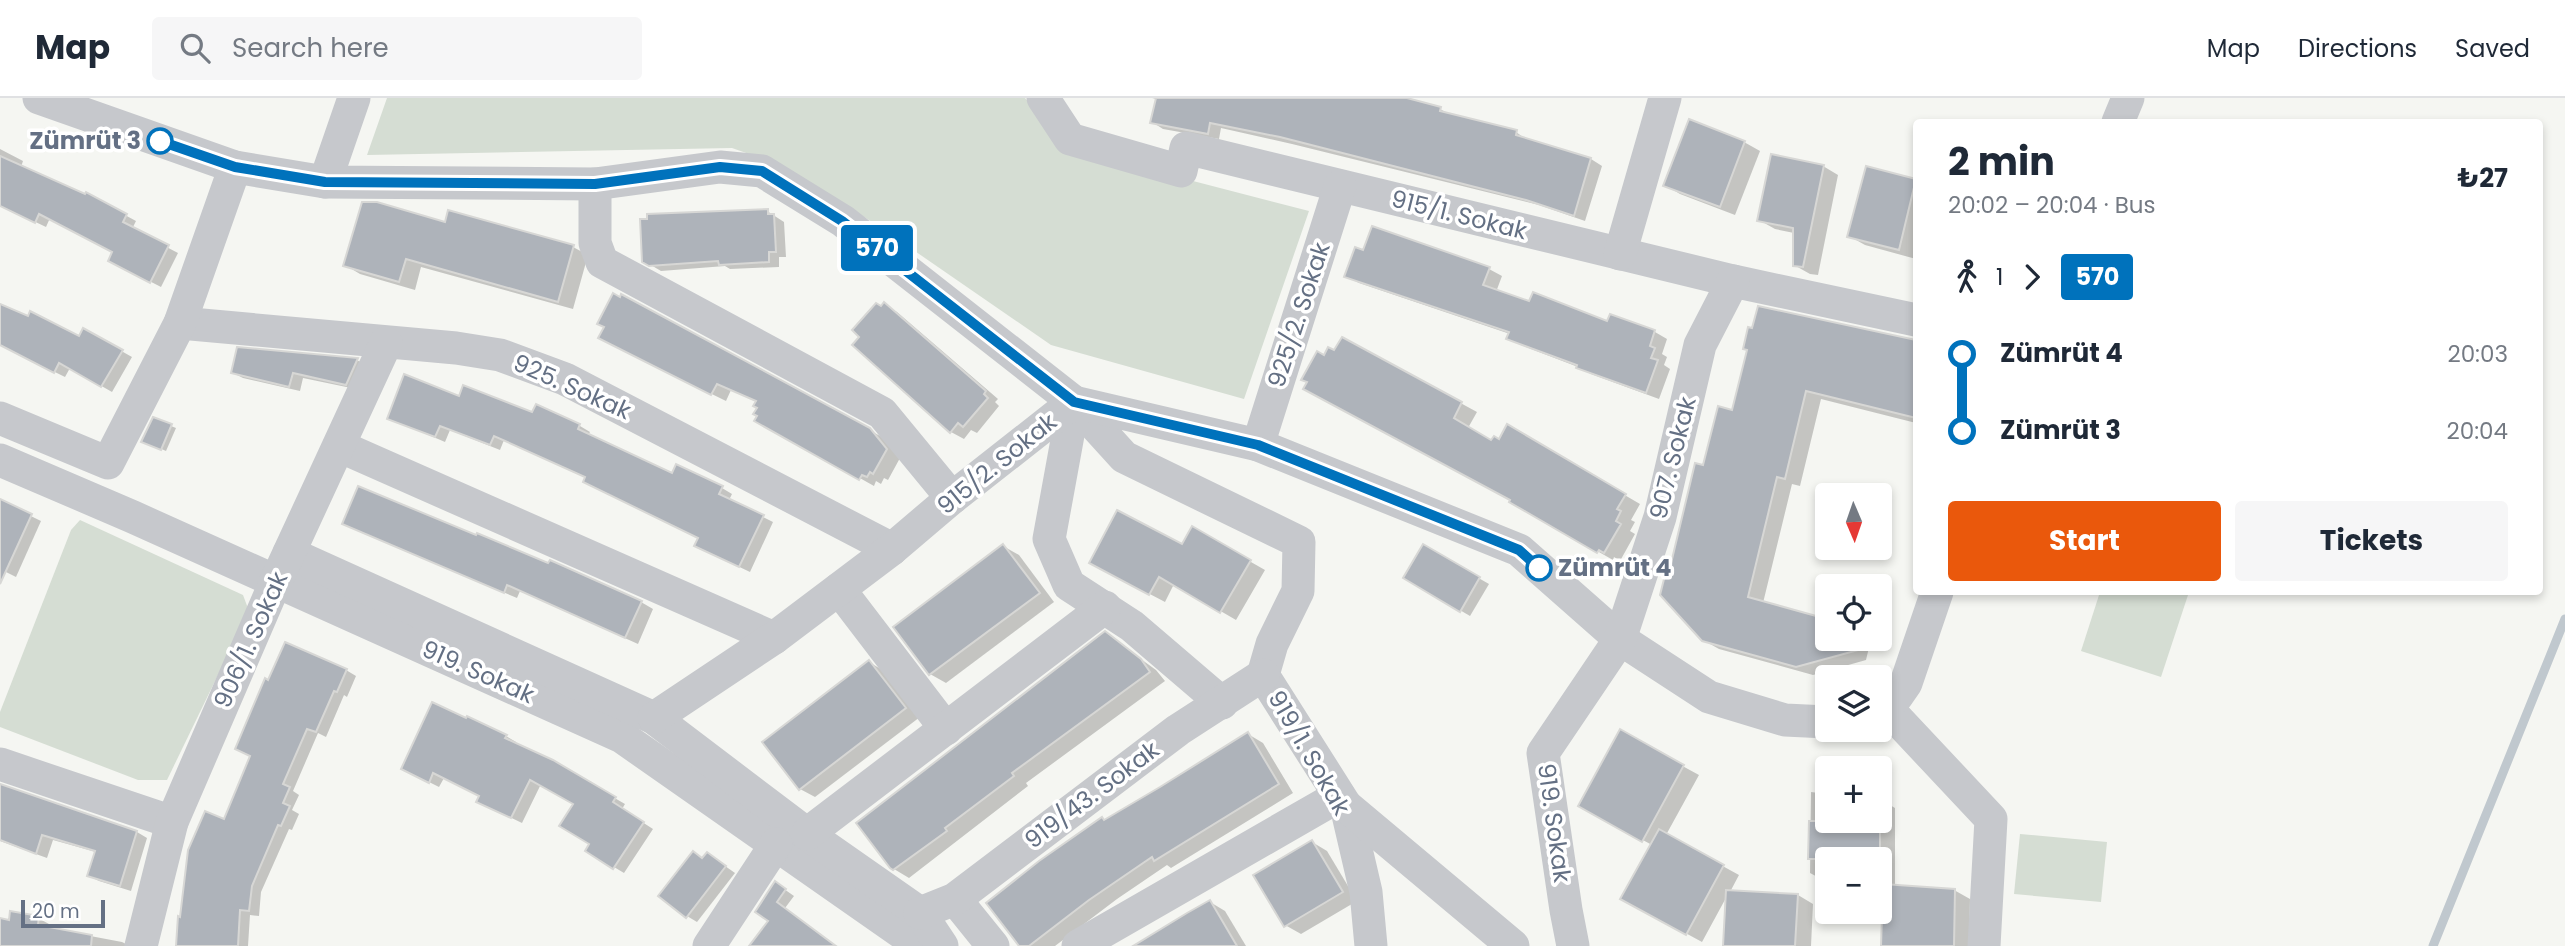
<!DOCTYPE html>
<html lang="en">
<head>
<meta charset="utf-8">
<style>
	:root { --surface:#fff; --page:#f6f6f7; --text:#1f2937; --muted:#747a83; --line:#e0e1e3; --accent:#ea580c }
	body { margin:0; font-family:Poppins,sans-serif; background:var(--page); color:var(--text); height:100vh; display:flex; flex-direction:column; font-size:26px; white-space:nowrap }
	* { box-sizing:border-box; margin:0 }
	p { font-size:23px; color:var(--muted) }
	.icon { flex:none; width:38px; height:38px; fill:none; stroke:currentColor; stroke-width:2; stroke-linecap:round; stroke-linejoin:round }
	.map { position:relative; flex:1; overflow:hidden }
	.sheet { position:absolute; left:1913px; top:21px; width:630px; height:476px; display:flex; flex-direction:column; background:var(--surface); border-radius:7px; box-shadow:0 4px 10px #0003 }
	.sheet>* { flex:none }
	.badge { padding:0 14px; border-radius:5px; font-size:24px; line-height:46px }
	.needle { width:46px; rotate:178deg }
	.fabs { position:absolute; left:1815px; top:385px; display:grid; gap:14px }
	.fabs a { display:grid; place-items:center; width:77px; height:77px; border-radius:7px; background:var(--surface); box-shadow:0 4px 10px #0003; font-size:35px }
	.scale { position:absolute; left:21px; bottom:18px; width:84px; box-sizing:border-box; padding-left:7px; border:4px solid #647084; border-top:0; font-size:19px; line-height:24px; white-space:nowrap; color:#647084; -webkit-text-stroke:5px #fff; paint-order:stroke }
	.map>.badge { position:absolute; translate:-50% -50%; box-shadow:0 0 0 4px #fff }
	.legs { display:flex; align-items:center; gap:10px; height:77px; padding:0 35px; font-size:23px }
	.legs p { margin-inline-start:auto }
	.headline { display:flex; align-items:center; justify-content:space-between; height:119px; padding:0 35px }
	h1 { font-size:38px; font-weight:700; line-height:52px }
	.button { display:flex; gap:14px; margin-top:auto; padding:14px 35px }
	.button a { flex:1; height:80px; border-radius:7px; background:var(--accent); color:#fff; font-size:28px; font-weight:700; line-height:80px; text-align:center }
	.button a+a { background:var(--page); color:var(--text) }
	ul { padding:0 35px; list-style:none }
	li { display:flex; align-items:center; gap:24px; height:77px; font-size:26px }
	li i { display:grid; place-items:center; width:10px; height:100%; margin:0 9px; background:currentColor }
	li i::after { content:''; width:18px; height:18px; margin:-9px; border:5px solid; border-radius:50%; background:var(--surface) }
	li p { margin-inline-start:auto }
	li:first-child i { background:linear-gradient(#0000 50%,currentColor 0) }
	li:last-child i { background:linear-gradient(currentColor 50%,#0000 0) }
	header { display:flex; align-items:center; gap:42px; box-sizing:border-box; height:98px; padding:0 35px; background:var(--surface); border-bottom:2px solid var(--line) }
	header strong { font-size:33px }
	nav { display:flex; gap:38px; margin-inline-start:auto; font-size:24px }
	.search { width:490px; height:63px; background:var(--page); display:flex; align-items:center; gap:18px; box-sizing:border-box; padding:0 24px; border-radius:7px; color:var(--muted); font-size:26px }
	.map>svg:first-child { display:block }
	.green { fill:#d5ddd3 }
	.shadow { fill:#0003 }
	.lines { fill:none; stroke-linecap:round; stroke-linejoin:round }
	.stream { stroke:#c0c8ce; stroke-width:9 }
	.building { fill:#aeb3ba; stroke:#d7d7d5; stroke-width:2 }
	.minor { stroke:#c6c8cc; stroke-width:33 }
	.line-1-casing { stroke:#fff; stroke-width:16 }
	.line-1 { stroke:#0072bc; stroke-width:10 }
	.stop-1-dot { fill:#fff; stroke:#0072bc; stroke-width:3.5 }
	.labels { text-anchor:middle; stroke-width:7; stroke-linejoin:round; paint-order:stroke }
	.stop-label { font-size:24px; font-weight:bold; fill:#647084; stroke:#fff; text-anchor:end }
	.street-label { font-size:24px; fill:#647084; stroke:#fff }
</style>
</head>
<body>
<header>
<strong>Map</strong>
<div class="search"><svg class="icon" aria-label="search" viewBox="0 0 24 24"><circle cx="10" cy="10" r="6"/><path d="M15 15l6 6"/></svg>Search here</div>
<nav><a>Map</a><a>Directions</a><a>Saved</a></nav>
</header>
<div class="map">
<svg width="2565" height="848" viewBox="0 0 2565 848">
	<rect width="100%" height="100%" fill="#f5f6f2"/>
	<!-- green -->
	<g class="green">
		<path d="M387,0H1025L1066,50L1309,113L1244,301L1051,247L880,129L783,68L732,50L367,57Z"/>
		<path d="M80,422L243,497L249,513L167,682H138L0,629V614L71,432Z"/>
		<path d="M2100,494H2189L2161,579L2081,553Z"/>
		<path d="M2020,736L2107,744L2101,804L2014,796Z"/>
	</g>
	<!-- shadow -->
	<g class="shadow">
		<path d="M1152,0H1389L1440,11L1453,18L1516,34L1527,42L1591,61L1602,68L1585,123L1539,107L1292,46L1221,30L1219,41L1163,31L1152,24L1157,1Z"/>
		<path d="M1744,44L1760,53L1735,117L1680,96L1665,87Z"/>
		<path d="M0,51L23,63L21,69L86,98V96L136,123L132,131L178,155L161,189L120,168L114,154L50,120L46,129L0,107Z"/>
		<path d="M1823,68L1838,77L1818,177L1810,176L1794,167V135L1775,131L1759,122Z"/>
		<path d="M1868,70L1916,83V161L1865,147L1849,138Z"/>
		<path d="M767,113L784,124L786,159H779V169L730,171L725,168L661,173L644,163L649,123Z"/>
		<path d="M446,126L573,149L588,157L573,211L421,169L415,192L360,176L345,167Z"/>
		<path d="M1489,171L1502,178L1496,194L1530,205L1608,225L1611,218L1655,234L1667,241L1662,256L1667,259L1664,267L1670,271L1659,301L1591,276L1578,269L1521,247L1508,240L1510,236L1359,185L1346,178Z"/>
		<path d="M884,207L897,214L998,301L995,304L999,308L977,335L971,332L964,341L951,334L854,247Z"/>
		<path d="M0,208L79,240L84,232L132,259L112,294L70,270L65,279L0,247Z"/>
		<path d="M1759,210L1916,244V325L1821,301L1800,388L1792,386L1763,505L1827,523V541H1871L1866,562L1813,577L1719,551L1703,542L1669,480L1705,369L1733,314Z"/>
		<path d="M1343,241L1477,314L1468,330L1492,344L1500,343L1508,329L1640,406L1631,422L1635,424L1630,433L1635,436L1620,463L1614,459L1613,462L1511,404L1513,402L1325,260L1335,255Z"/>
		<path d="M614,248L869,332L884,340L900,360L888,382L884,380L881,386L876,383L874,388L756,322L759,310L757,304L731,292L726,303Z"/>
		<path d="M357,262L367,268L356,291L303,280L300,293L243,280L233,275Z"/>
		<path d="M460,300L533,316L537,308L580,328L590,334L588,337L673,377L722,390L732,396L729,402L773,424L750,474L706,453L700,440L587,380L504,342L500,352L450,332L445,344L389,320Z"/>
		<path d="M171,328L176,330L166,353L148,345Z"/>
		<path d="M0,403L41,423L16,479L0,471Z"/>
		<path d="M1193,431L1265,472L1236,522L1174,486L1165,504L1106,473L1183,448Z"/>
		<path d="M356,432L641,504L653,511L638,546L520,493L517,500Z"/>
		<path d="M1003,448L1019,457L1054,504L946,585L930,576L895,530Z"/>
		<path d="M1424,449L1489,486L1470,518L1405,480Z"/>
		<path d="M1105,535L1156,572L1165,583L1026,685L1028,688L909,780L894,771Z"/>
		<path d="M869,564L884,573L920,619L815,699L800,691Z"/>
		<path d="M346,572L356,578L347,599L344,597L326,639L318,635L293,693L299,697L292,712L299,716L292,732L289,731L261,794L259,818L250,817L248,848H178L181,820L224,724Z"/>
		<path d="M1620,634L1699,677L1666,737L1739,777L1730,794L1798,797L1813,806L1811,848H1725L1727,798L1702,844L1623,801L1652,747L1580,708Z"/>
		<path d="M1248,636L1263,645L1293,695L1171,770L1167,767L1117,801L1055,848H1021L1102,721L1105,723Z"/>
		<path d="M506,638L516,644L514,647L552,664L625,706L622,711L653,731L624,775L614,769L591,746L575,706L541,686L522,725L489,709L481,698L444,680L439,689L413,676Z"/>
		<path d="M0,688L137,734L147,740L131,793L99,783L89,778L96,754L53,742L47,760L0,743Z"/>
		<path d="M1811,694L1827,696V723H1880V701L1895,710V789L1954,792L1970,801L1969,848H1883L1885,789H1880V761H1827V784L1810,775Z"/>
		<path d="M1312,744L1327,753L1357,803L1301,836L1285,827Z"/>
		<path d="M708,756L735,775L697,824L687,818L704,761Z"/>
		<path d="M784,791L794,798L785,810L833,848H751L771,823L757,813Z"/>
		<path d="M1210,804L1225,813L1246,848H1139Z"/>
		<path d="M38,820L49,826L48,830L122,844L130,848H0V822L10,824Z"/>
	</g>
	<g class="lines">
		<!-- stream -->
		<path class="stream" d="M2433,848L2565,521"/>
	</g>
	<!-- building -->
	<g class="building">
		<path d="M1156,0H1407L1441,9L1440,13L1517,32L1516,37L1591,60L1574,118L1526,102L1280,39L1210,25L1208,36L1150,25Z"/>
		<path d="M1689,21L1745,43L1720,109L1663,88Z"/>
		<path d="M1771,56L1824,67L1803,169L1793,168V130L1757,123Z"/>
		<path d="M0,58L85,96L86,94L127,116L123,124L169,147L150,185L108,163L112,154L39,116L35,125L0,108Z"/>
		<path d="M1866,68L1916,81L1899,152L1847,139Z"/>
		<path d="M362,104H377L445,124L448,112L574,147L558,204L406,161L399,184L343,168Z"/>
		<path d="M768,111V116H774L776,154H769V164L719,167L718,163L649,168L642,164L640,121H647V116Z"/>
		<path d="M1372,128L1490,169L1483,187L1529,203L1533,194L1607,223L1610,216L1655,232L1650,248L1655,250L1651,260L1658,262L1646,295L1576,270L1577,267L1506,241L1509,234L1344,179L1355,149L1363,152Z"/>
		<path d="M613,195L620,199L621,196L870,330L887,351L873,376L870,374L867,379L862,377L859,382L754,323L757,318L753,316L757,310L753,308L756,303L717,286L711,297L598,240L604,229L597,226Z"/>
		<path d="M884,204L986,293L984,296L988,300L963,329L958,325L950,335L852,247L859,239L852,232L876,205L881,208Z"/>
		<path d="M0,206L28,218L30,213L79,238L83,230L123,252L101,289L59,265L54,275L0,247Z"/>
		<path d="M1758,208L1916,242V320L1806,293L1785,381L1777,379L1748,499L1827,521V541H1872L1873,548L1796,569L1702,543L1660,497L1665,477L1668,478L1695,365L1703,367L1718,308L1732,312L1747,252L1743,251L1748,229L1752,230Z"/>
		<path d="M1342,239L1462,304L1454,320L1491,342L1494,338L1499,341L1507,326L1626,396L1617,411L1621,413L1616,423L1621,426L1604,455L1599,452L1597,455L1509,404L1510,402L1303,291L1307,284L1301,282L1317,253L1324,257L1328,249L1334,252Z"/>
		<path d="M237,249L358,260L346,287L293,275L289,289L231,275Z"/>
		<path d="M404,276L459,298L463,287L532,314L536,306L580,326L578,331L672,375L676,366L723,388L719,396L764,417L739,469L694,448L698,440L583,384L585,379L494,338L490,347L440,328L435,339L387,321Z"/>
		<path d="M153,319L172,326L161,352L141,344Z"/>
		<path d="M358,388L476,437L477,435L548,465L550,462L642,503L625,540L507,487L504,495L342,426Z"/>
		<path d="M0,401L32,416L0,486Z"/>
		<path d="M1117,412L1182,446L1192,428L1251,462L1220,515L1159,479L1149,497L1089,465Z"/>
		<path d="M1003,446L1040,495L929,577L893,529Z"/>
		<path d="M1423,446L1480,479L1460,514L1403,480Z"/>
		<path d="M1105,533L1141,561L1150,574L1012,675L1014,678L945,730L947,733L893,772L890,770L856,725Z"/>
		<path d="M285,544L347,571L337,594L334,593L316,634L307,631L283,686L290,689L283,705L290,708L281,728L278,727L252,788L249,813L240,812L238,848H176L178,818L180,819L188,752L205,713L224,721L250,658L235,651L265,580L268,582Z"/>
		<path d="M869,562L906,610L799,692L762,644Z"/>
		<path d="M432,604L466,620L467,618L507,637L505,640L553,662L616,699L613,704L644,724L613,771L585,753L589,746L559,728L573,706L530,682L511,720L476,704L479,698L433,675L429,685L401,671Z"/>
		<path d="M1620,631L1684,667L1642,744L1578,708Z"/>
		<path d="M1248,634L1279,686L1154,763L1152,759L1089,802L1029,848H1019L986,805L1039,763L1102,719L1104,722L1160,689Z"/>
		<path d="M0,686L137,733L120,788L87,778L95,753L42,737L36,756L0,742Z"/>
		<path d="M1809,723H1880V761H1808Z"/>
		<path d="M1659,731L1724,767L1686,837L1620,801Z"/>
		<path d="M1312,742L1343,794L1284,829L1253,777Z"/>
		<path d="M693,753L702,760L707,754L726,768L686,820L658,798Z"/>
		<path d="M775,783L786,791L777,804L836,848H749L768,823L755,814Z"/>
		<path d="M1883,786L1955,791L1954,848H1881Z"/>
		<path d="M1726,792L1798,796L1795,848H1723Z"/>
		<path d="M1210,802L1237,848H1133L1187,815Z"/>
		<path d="M10,813L39,818L38,827L92,837L91,848H0V820L9,822Z"/>
	</g>
	<g class="lines">
		<!-- minor -->
		<g class="minor">
			<path d="M39,0L235,69L325,84L595,86L720,69L762,73L843,123L1074,304L1124,359L1299,444L1298,493L1272,546L1263,577L1346,708L1366,794L1371,848"/>
			<path d="M1043,0L1070,41L1181,73L1186,50L1733,183L1916,222"/>
			<path d="M2118,24L2128,0"/>
			<path d="M325,84L354,0"/>
			<path d="M595,86V145L602,164L882,315L952,400"/>
			<path d="M1620,156L1665,0"/>
			<path d="M180,225L456,250L500,257L565,281L892,451"/>
			<path d="M1074,304L1258,347L1519,452L1620,541L1709,599L1785,622L1827,624"/>
			<path d="M1074,304L1049,441L1069,487L1132,528L1222,605"/>
			<path d="M0,320L108,365L180,225L235,69"/>
			<path d="M1258,347L1340,88"/>
			<path d="M339,348L774,540"/>
			<path d="M0,362L133,419L622,639L921,848"/>
			<path d="M289,455L654,620L807,736L920,815L942,848"/>
			<path d="M839,491L946,631"/>
			<path d="M1884,607L1991,721L1984,848"/>
			<path d="M1880,610L1897,598L1906,585L1937,494"/>
			<path d="M654,620L774,540L892,451L952,400L1074,304"/>
			<path d="M0,666L172,724"/>
			<path d="M1346,708L1513,848"/>
			<path d="M807,736L1105,509"/>
			<path d="M955,801L993,848"/>
			<path d="M920,815L955,801L1178,632L1263,577"/>
			<path d="M141,848L172,724L276,483L386,245"/>
			<path d="M709,848L776,746"/>
			<path d="M1078,848L1339,698"/>
			<path d="M1573,848L1566,812L1543,655L1620,541L1660,419L1700,247L1733,183"/>
		</g>
	</g>
	<g class="lines">
		<defs>
			<path id="line-1" d="M160,43L235,69L325,84L595,86L720,69L762,73L842,123L1074,304L1258,347L1519,452L1539,470"/>
		</defs>
		<!-- line-1 casing -->
		<use href="#line-1" class="line-1-casing"/>
		<!-- line-1 -->
		<use href="#line-1" class="line-1"/>
	</g>
	<!-- markers -->
	<g class="stop-1-dot">
		<circle cx="160" cy="43" r="12"/>
		<circle cx="1539" cy="470" r="12"/>
	</g>
	<g class="labels">
		<!-- stop labels -->
		<g class="stop-label">
			<text x="141" y="51">Zümrüt 3</text>
			<text x="1558" y="478" text-anchor="start">Zümrüt 4</text>
		</g>
		<!-- street labels -->
		<g class="street-label">
			<text transform="translate(1459 117) rotate(14)" y="8">915/1. Sokak</text>
			<text transform="translate(1299 217) rotate(-72)" y="8">925/2. Sokak</text>
			<text transform="translate(572 289) rotate(24)" y="8">925. Sokak</text>
			<text transform="translate(1673 360) rotate(-76)" y="8">907. Sokak</text>
			<text transform="translate(997 366) rotate(-39)" y="8">915/2. Sokak</text>
			<text transform="translate(251 542) rotate(-66)" y="8">906/1. Sokak</text>
			<text transform="translate(478 574) rotate(24)" y="8">919. Sokak</text>
			<text transform="translate(1309 655) rotate(60)" y="8">919/1. Sokak</text>
			<text transform="translate(1092 697) rotate(-37)" y="8">919/43. Sokak</text>
			<text transform="translate(1554 725) rotate(82)" y="8">919. Sokak</text>
		</g>
	</g>
</svg>
<div class="fabs">
<a><svg class="needle" viewBox="-14 -14 28 28"><path d="M0-13l5 13h-10z" fill="#e53935"/><path d="M0 13l5-13h-10z" fill="#747a83"/></svg></a>
<a><svg class="icon" aria-label="locate" viewBox="0 0 24 24"><circle cx="12" cy="12" r="6"/><path d="M12 2v4M12 18v4M2 12h4M18 12h4"/></svg></a>
<a><svg class="icon" aria-label="layers" viewBox="0 0 24 24"><path d="M12 4l9 5-9 5-9-5zM3 14l9 5 9-5"/></svg></a>
<a>+</a>
<a>−</a>
</div>
<div class="scale">20 m</div>
<b class="badge" style="left:877px;top:150px;background:#0072bc;color:#fff">570</b>
<section class="sheet">
<div class="headline"><div><h1>2 min</h1><p>20:02 – 20:04 · Bus</p></div><b>₺27</b></div>
<div class="legs"><svg class="icon" aria-label="walk" viewBox="0 0 24 24"><circle cx="13" cy="4" r="2"/><path d="M13 8l-2 6 4 7M11 14l-3 7M7 12l3-4h3l4 4"/></svg>1<svg class="icon" aria-label="forward" viewBox="0 0 24 24"><path d="M9 5l7 7-7 7"/></svg><b class="badge" style="background:#0072bc;color:#fff">570</b></div>
<ul>
<li><i style="color:#0072bc"></i><b>Zümrüt 4</b><p>20:03</p></li>
<li><i style="color:#0072bc"></i><b>Zümrüt 3</b><p>20:04</p></li>
</ul>
<div class="button"><a>Start</a><a>Tickets</a></div>
</section>
</div>
</body>
</html>
